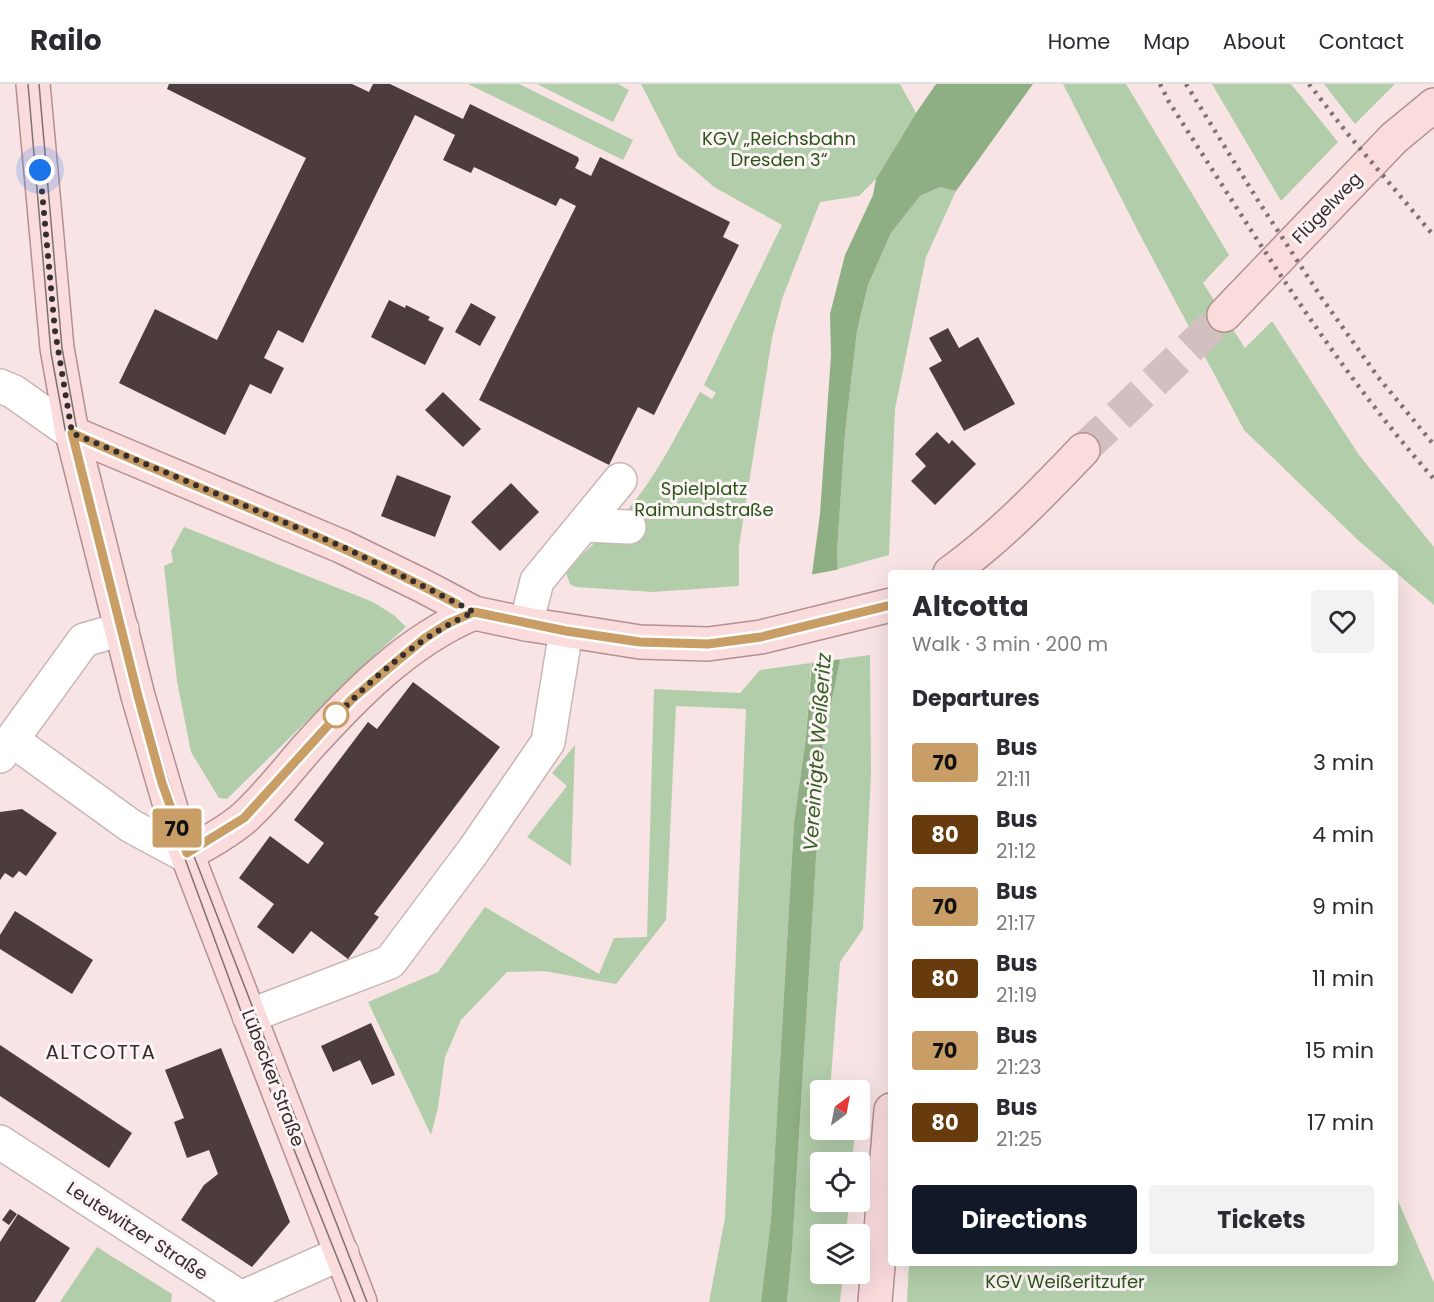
<!DOCTYPE html>
<html lang="en">
<head>
<meta charset="utf-8">
<style>
	:root { --surface:#fff; --page:#f2f2f3; --text:#2b2b33; --muted:#7c7c81; --line:#e1e1e2; --accent:#111827 }
	body { margin:0; font-family:Poppins,sans-serif; background:var(--page); color:var(--text); height:100vh; display:flex; flex-direction:column; font-size:22px; white-space:nowrap }
	* { box-sizing:border-box; margin:0 }
	p { font-size:20px; color:var(--muted) }
	.icon { flex:none; width:33px; height:33px; fill:none; stroke:currentColor; stroke-width:2; stroke-linecap:round; stroke-linejoin:round }
	.map { position:relative; flex:1; overflow:hidden }
	.side { position:absolute; left:888px; top:486px; width:510px; height:696px; display:flex; flex-direction:column; background:var(--surface); border-radius:6px; box-shadow:0 6px 24px #0002 }
	.side>* { flex:none }
	.badge { padding:0 12px; border-radius:4px; font-size:21px; line-height:39px }
	.needle { width:39px; rotate:32deg }
	.controls { position:absolute; left:810px; top:996px; display:grid; gap:12px }
	.controls a { display:grid; place-items:center; width:60px; height:60px; border-radius:6px; background:var(--surface); box-shadow:0 6px 24px #0002; font-size:30px }
	.you { position:absolute; width:30px; height:30px; margin:-15px; border:4px solid #fff; border-radius:50%; background:#1a73e8; box-shadow:0 0 0 9px #1a73e833 }
	.map>.badge { position:absolute; translate:-50% -50%; box-shadow:0 0 0 3px #fff }
	h2 { padding:0 24px; font-size:22px; line-height:54px }
	.round { display:grid; place-items:center; flex:none; width:63px; height:63px; border-radius:6px; background:var(--page) }
	.headline { display:flex; align-items:center; justify-content:space-between; height:102px; padding:0 24px }
	h1 { font-size:28px; font-weight:700; line-height:45px }
	.cta { display:flex; gap:12px; margin-top:auto; padding:12px 24px }
	.cta a { flex:1; height:69px; border-radius:6px; background:var(--accent); color:#fff; font-size:24px; font-weight:700; line-height:69px; text-align:center }
	.cta a+a { background:var(--page); color:var(--text) }
	ul { padding:0; list-style:none }
	li { display:flex; align-items:center; gap:18px; height:72px; padding:0 24px }
	li div { flex:1 }
	li b { display:block; font-size:22px }
	li em { font-style:normal }
	li .badge { min-width:66px; font-weight:700; text-align:center }
	header { display:flex; align-items:center; gap:36px; box-sizing:border-box; height:84px; padding:0 30px; background:var(--surface); border-bottom:2px solid var(--line) }
	header strong { font-size:28px }
	nav { display:flex; gap:33px; margin-inline-start:auto; font-size:21px }
	.map>svg:first-child { display:block }
	.green { fill:#b2cda9 }
	.water { fill:#8eae84 }
	.pier { fill:#f9e4e5 }
	.building { fill:#4c3c3d }
	.lines { fill:none; stroke-linecap:round; stroke-linejoin:round }
	.major-tunnel { stroke:#d2c0c0; stroke-width:33; stroke-dasharray:33 16; stroke-linecap:butt }
	.minor-casing { stroke:#c9b6b6; stroke-width:36 }
	.major-casing { stroke:#b39091; stroke-width:36 }
	.minor { stroke:#fff; stroke-width:33 }
	.major { stroke:#fadcdd; stroke-width:33 }
	.tram { stroke:#7f7273; stroke-width:1.5 }
	.rail { stroke:#7f7273; stroke-width:4.5; stroke-dasharray:3 6; stroke-linecap:butt }
	.line-casing { stroke:#fff; stroke-width:14 }
	.line { stroke:#c99d66; stroke-width:9 }
	.walk { stroke:#362e2e; stroke-width:6; stroke-dasharray:0 10.8 }
	.stop-dot { fill:#fff; stroke:#c99d66; stroke-width:3 }
	.labels { text-anchor:middle; stroke-width:6; stroke-linejoin:round; paint-order:stroke }
	.park-label { font-size:18px; fill:#2a5419; stroke:#fdf5f5 }
	.street-label { font-size:18px; fill:#362e2e; stroke:#fdf5f5 }
	.water-label { font-size:20px; font-style:italic; fill:#366026; stroke:#fdf5f5 }
	.neighbourhood-label { font-size:20px; letter-spacing:1.5px; fill:#362e2e; stroke:#fdf5f5 }
</style>
</head>
<body>
<header>
<strong>Railo</strong>
<nav><a>Home</a><a>Map</a><a>About</a><a>Contact</a></nav>
</header>
<div class="map">
<svg width="1434" height="1218" viewBox="0 0 1434 1218">
	<rect width="100%" height="100%" fill="#f9e4e5"/>
	<!-- green -->
	<g class="green">
		<path d="M468,0H519L633,56L623,76Z"/>
		<path d="M537,0H618L629,6L613,38Z"/>
		<path d="M641,0H900L916,29L876,95L859,112L820,118L782,215L772,254L739,462V502L653,508L576,503L570,500L566,489C582,467 606,451 624,430C656,394 677,350 700,308L712,315L716,309L704,301L782,141L714,103L678,72Z"/>
		<path d="M1063,0H1126L1229,171L1203,199L1245,264L1272,237L1359,371L1434,463V521L1359,457L1244,346L1139,149Z"/>
		<path d="M1212,0H1291L1338,58L1281,117Z"/>
		<path d="M1324,0H1395L1355,40Z"/>
		<path d="M940,103L956,107L926,173L895,325L889,471L838,485L837,468L845,349L857,247L868,201L891,149L920,112Z"/>
		<path d="M184,443L373,518L395,532L406,543L369,576L227,715L219,714L191,668L177,597L164,482L173,478L171,467Z"/>
		<path d="M870,571L871,690L863,845L840,878L830,1006H820V1046H855L852,1078H820V1118H849L846,1150H820V1190H843L840,1218H787L792,1166L823,660L840,575Z"/>
		<path d="M811,579L806,653L794,738L771,1135L761,1218H709L725,1134L746,625L676,622L666,836L616,900L544,887L507,888L461,936L445,973L438,1023L431,1051L368,918L438,888L485,823L599,890L614,854L647,853L654,605L740,609L760,586Z"/>
		<path d="M575,661L571,782L527,753L567,702L552,689Z"/>
		<path d="M1395,1110L1434,1199V1218H907L909,1179H1395Z"/>
		<path d="M97,1163L172,1210L171,1218H60Z"/>
	</g>
	<!-- water -->
	<path class="water" d="M936,0H1033L956,107L940,103L920,112L891,149L868,201L857,247L845,349L837,468L842,566L823,660L792,1166L787,1218H761L771,1135L794,738L806,653L814,551L812,490L820,430L831,271L830,230L845,171L873,111L876,95L916,29Z"/>
	<!-- pier -->
	<path class="pier" d="M841,485L845,566L843,575L808,579L811,551L809,491Z"/>
	<!-- building -->
	<g class="building">
		<path d="M169,0H352L369,8L373,0H390L463,35L470,20L578,73L579,76L575,84L591,92L600,73L730,138L723,153L739,161L654,331L638,323L609,381L479,316L576,122L560,114L556,122L474,83L471,89L443,76L455,51L415,31L303,259L278,246L264,274L284,284L271,310L250,300L225,351L119,299L155,225L217,256L306,74L167,5Z"/>
		<path d="M389,216L405,224L406,221L430,233L428,236L444,244L425,281L371,253Z"/>
		<path d="M471,219L496,233L480,262L455,248Z"/>
		<path d="M948,244L959,264L978,253L1015,320L964,347L929,284L942,277L929,254Z"/>
		<path d="M443,308L481,345L463,363L425,326Z"/>
		<path d="M937,348L949,360L952,356L976,380L935,421L911,397L926,382L915,370Z"/>
		<path d="M397,391L451,412L435,453L381,432Z"/>
		<path d="M511,399L539,428L500,467L471,438Z"/>
		<path d="M413,598L500,663L374,830L379,833L348,875L311,847L293,870L257,843L274,820L239,794L270,752L308,780L324,759L294,736L368,638L377,645Z"/>
		<path d="M22,725L57,749L26,792L19,787L13,794L5,789L0,796V728Z"/>
		<path d="M15,827L93,876L72,910L0,865V851Z"/>
		<path d="M371,939L395,991L372,1001L360,976L333,988L321,962Z"/>
		<path d="M0,961L132,1049L109,1084L0,1012Z"/>
		<path d="M221,964L290,1138L252,1183L181,1136L204,1101L218,1090L209,1066L187,1074L174,1038L184,1034L165,986Z"/>
		<path d="M10,1125L17,1130L9,1141L2,1136Z"/>
		<path d="M18,1130L70,1164L35,1218H0V1158Z"/>
	</g>
	<g class="lines">
		<!-- major-tunnel -->
		<path class="major-tunnel" d="M1083,366L1224,231"/>
		<defs>
			<g id="minor">
				<path d="M0,302L14,308L72,349"/>
				<path d="M584,441L629,443"/>
				<path d="M526,540L537,497L620,396"/>
				<path d="M12,656L131,742L183,770L187,769"/>
				<path d="M0,672L84,556L122,545"/>
				<path d="M249,932L390,878L474,766L548,658L566,547"/>
				<path d="M0,1058L241,1214"/>
				<path d="M232,1218L342,1169"/>
			</g>
			<g id="major">
				<path d="M33,0L57,264L72,349L138,612L176,742L360,1218"/>
				<path d="M1224,231L1394,54L1434,21"/>
				<path d="M72,349L343,463L423,502L474,529L526,540L640,558L708,560L761,553L891,521"/>
				<path d="M950,489C1000,453 1041,410 1083,366"/>
				<path d="M187,769C202,763 233,744 245,733C267,713 286,688 306,665C354,612 407,557 474,529"/>
				<path d="M875,1218L891,1026"/>
			</g>
		</defs>
		<!-- minor casing -->
		<use href="#minor" class="minor-casing"/>
		<!-- major casing -->
		<use href="#major" class="major-casing"/>
		<!-- minor -->
		<use href="#minor" class="minor"/>
		<!-- major -->
		<use href="#major" class="major"/>
		<!-- tram -->
		<g class="tram">
			<path d="M28,0L51,269L65,345L158,701L267,998L355,1218"/>
			<path d="M39,0L62,264L78,352L143,610L168,697L192,767L367,1218"/>
		</g>
		<!-- rail -->
		<g class="rail">
			<path d="M1160,0L1169,18C1252,147 1332,280 1434,395"/>
			<path d="M1186,0L1257,115L1321,213L1378,293L1434,361"/>
			<path d="M1309,0L1347,49L1434,152"/>
		</g>
	</g>
	<g class="lines">
		<defs>
			<path id="line" d="M457,520C333,453 200,407 72,349L138,612L162,699L187,769L244,734L352,615L402,573L425,554L447,540L474,528L566,547L640,558L708,560L761,553L891,521"/>
		</defs>
		<!-- line casing -->
		<use href="#line" class="line-casing"/>
		<!-- line -->
		<use href="#line" class="line"/>
		<!-- walk -->
		<path class="walk" d="M40,86L55,247L72,349L343,463L423,502L474,528C420,552 376,591 335,633L336,631"/>
	</g>
	<!-- markers -->
	<circle class="stop-dot" cx="336" cy="631" r="12"/>
	<g class="labels">
		<!-- park labels -->
		<g class="park-label">
			<text x="779" y="61">KGV „Reichsbahn<tspan x="779" dy="21">Dresden 3“</tspan></text>
			<text x="704" y="411">Spielplatz<tspan x="704" dy="21">Raimundstraße</tspan></text>
			<text x="1065" y="1204">KGV Weißeritzufer</text>
		</g>
		<!-- street labels -->
		<g class="street-label">
			<text transform="translate(1327 124) rotate(-46)" y="6">Flügelweg</text>
			<text transform="translate(273 994) rotate(69)" y="6">Lübecker Straße</text>
			<text transform="translate(137 1147) rotate(33)" y="6">Leutewitzer Straße</text>
		</g>
		<!-- water labels -->
		<g class="water-label">
			<text transform="translate(817 668) rotate(-86)" y="7">Vereinigte Weißeritz</text>
		</g>
		<!-- neighbourhood labels -->
		<g class="neighbourhood-label">
			<text x="101" y="975">ALTCOTTA</text>
		</g>
	</g>
</svg>
<div class="controls">
<a><svg class="needle" viewBox="-14 -14 28 28"><path d="M0-13l5 13h-10z" fill="#e53935"/><path d="M0 13l5-13h-10z" fill="#7c7c81"/></svg></a>
<a><svg class="icon" aria-label="locate" viewBox="0 0 24 24"><circle cx="12" cy="12" r="6"/><path d="M12 2v4M12 18v4M2 12h4M18 12h4"/></svg></a>
<a><svg class="icon" aria-label="layers" viewBox="0 0 24 24"><path d="M12 4l9 5-9 5-9-5zM3 14l9 5 9-5"/></svg></a>
</div>
<div class="you" style="left:40px;top:86px"></div>
<b class="badge" style="left:177px;top:744px;background:#c99d66;color:#111">70</b>
<section class="side">
<div class="headline"><div><h1>Altcotta</h1><p>Walk · 3 min · 200 m</p></div><a class="round"><svg class="icon" aria-label="heart" viewBox="0 0 24 24"><path d="M12 20l-8-8c-3-5 5-10 8-4 3-6 11-1 8 4z"/></svg></a></div>
<h2>Departures</h2>
<ul>
<li><span class="badge" style="background:#c99d66;color:#111">70</span><div><b>Bus</b><p>21:11</p></div><em>3 min</em></li>
<li><span class="badge" style="background:#683b0c;color:#fff">80</span><div><b>Bus</b><p>21:12</p></div><em>4 min</em></li>
<li><span class="badge" style="background:#c99d66;color:#111">70</span><div><b>Bus</b><p>21:17</p></div><em>9 min</em></li>
<li><span class="badge" style="background:#683b0c;color:#fff">80</span><div><b>Bus</b><p>21:19</p></div><em>11 min</em></li>
<li><span class="badge" style="background:#c99d66;color:#111">70</span><div><b>Bus</b><p>21:23</p></div><em>15 min</em></li>
<li><span class="badge" style="background:#683b0c;color:#fff">80</span><div><b>Bus</b><p>21:25</p></div><em>17 min</em></li>
</ul>
<div class="cta"><a>Directions</a><a>Tickets</a></div>
</section>
</div>
</body>
</html>
